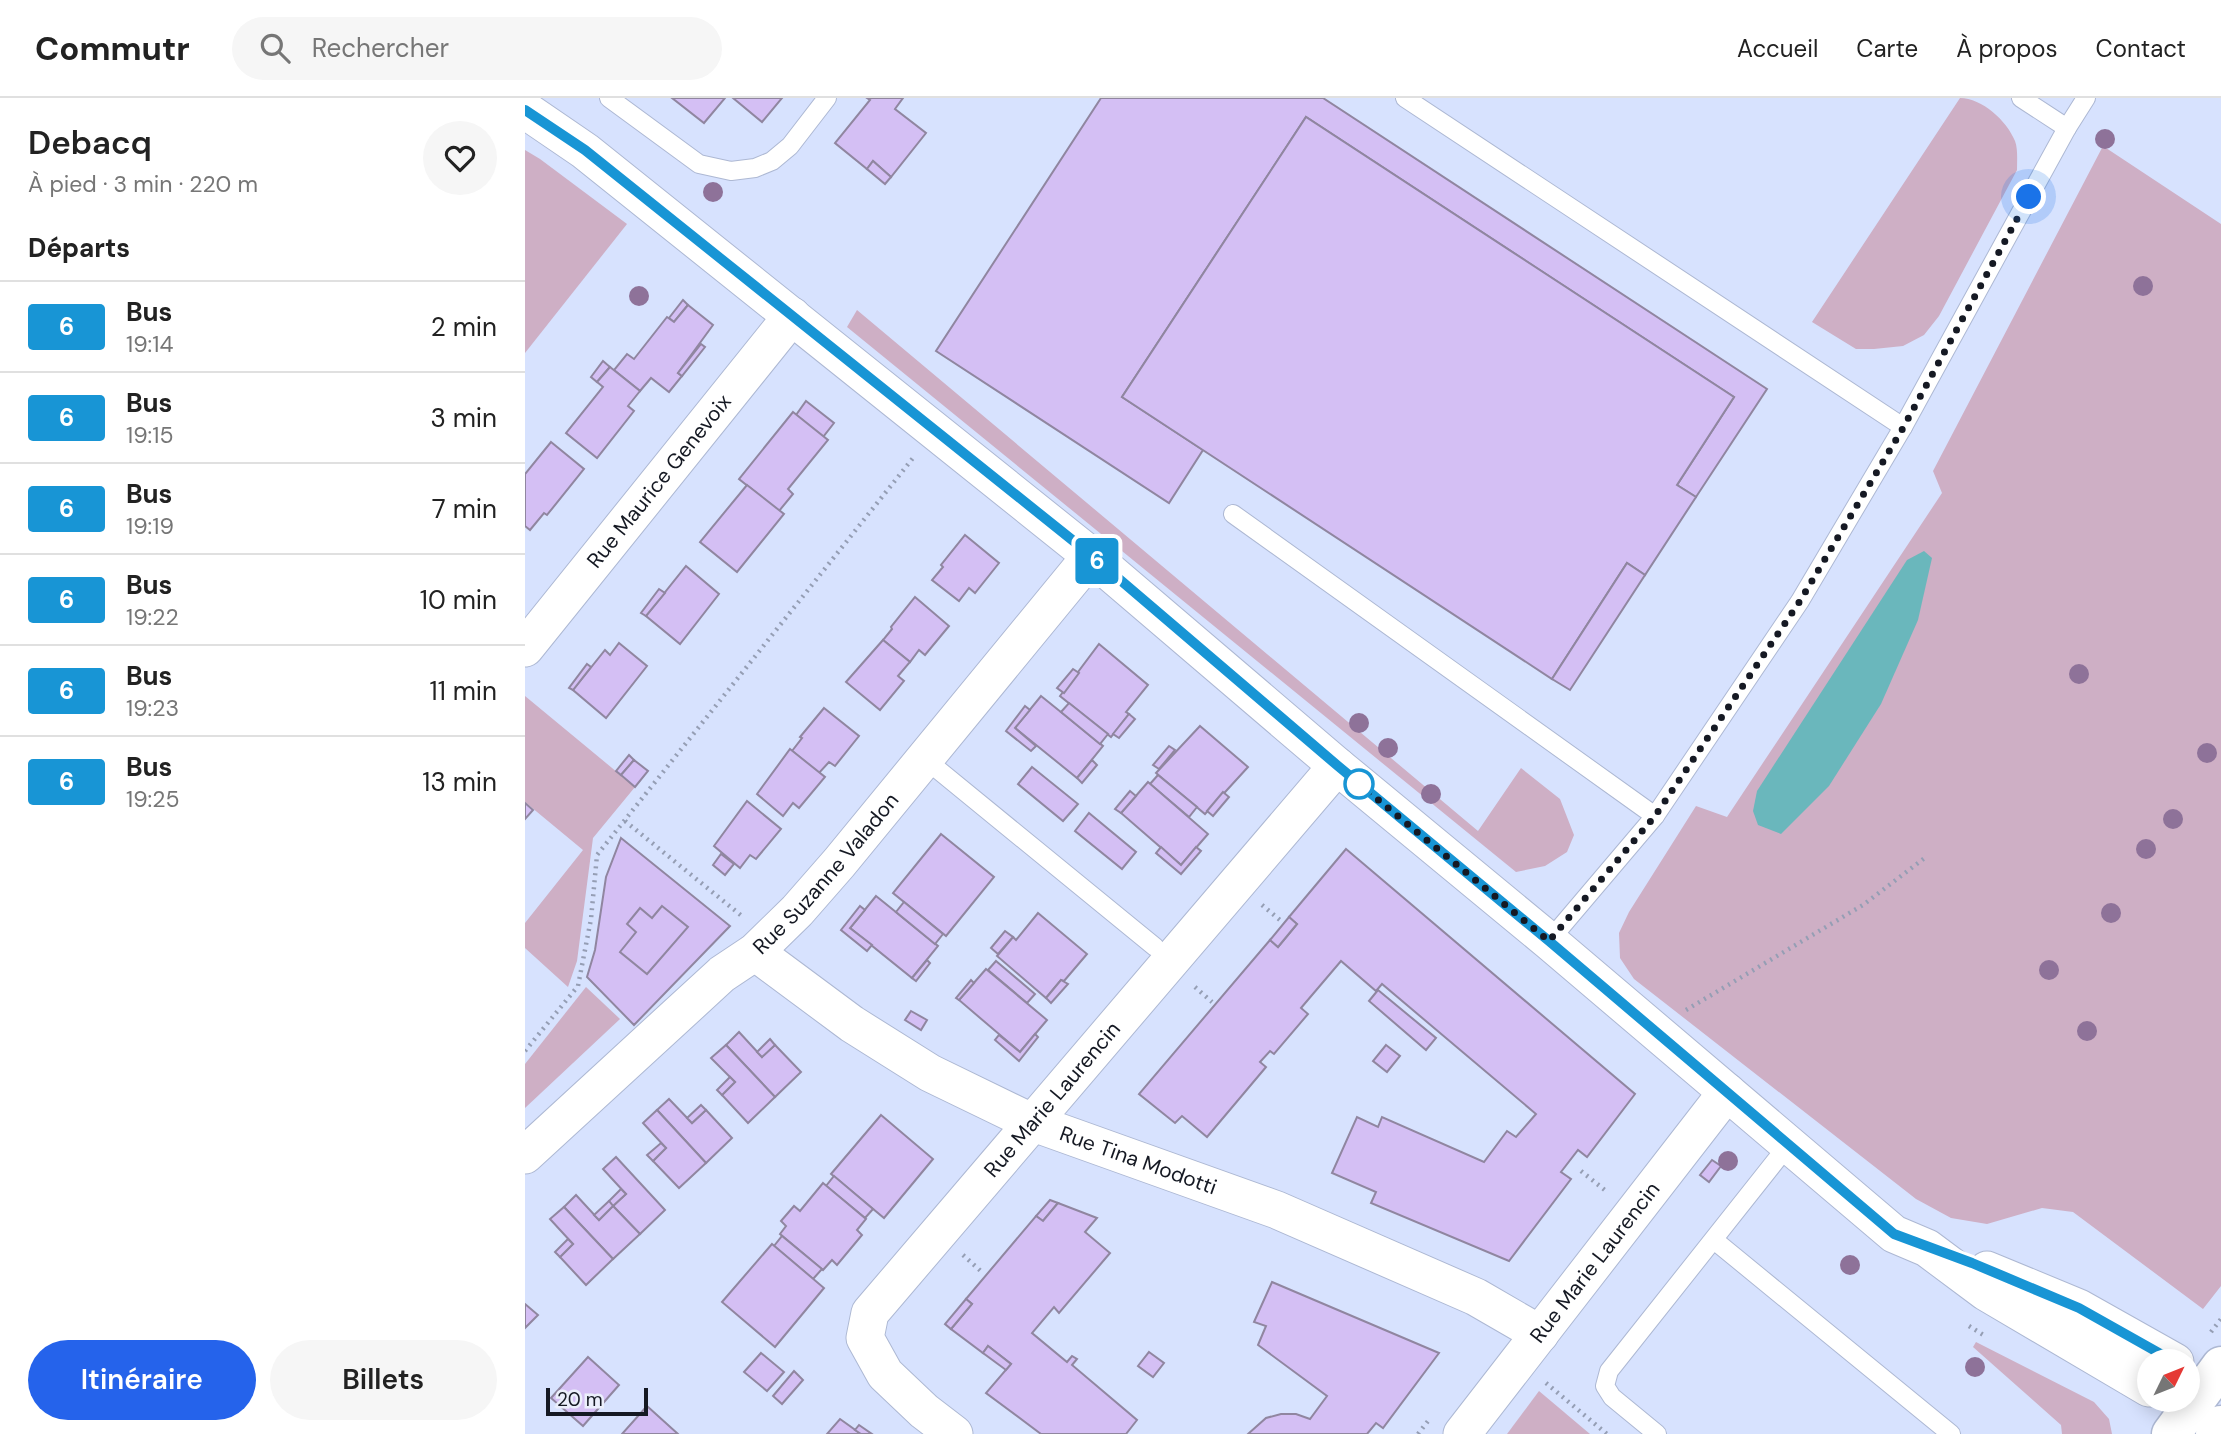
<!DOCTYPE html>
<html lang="fr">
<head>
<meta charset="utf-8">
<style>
	:root { --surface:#fff; --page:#f6f6f6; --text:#222; --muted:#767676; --line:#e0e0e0; --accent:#2563eb }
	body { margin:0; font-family:"DM Sans",sans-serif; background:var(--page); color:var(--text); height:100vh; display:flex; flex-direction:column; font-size:26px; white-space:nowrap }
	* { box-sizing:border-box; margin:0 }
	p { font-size:23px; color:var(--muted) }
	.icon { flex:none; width:38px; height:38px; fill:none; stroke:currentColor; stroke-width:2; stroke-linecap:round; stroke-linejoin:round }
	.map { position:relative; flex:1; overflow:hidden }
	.panel { display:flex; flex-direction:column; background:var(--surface); width:525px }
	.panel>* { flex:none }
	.badge { padding:0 14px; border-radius:5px; font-size:24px; line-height:46px }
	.needle { width:46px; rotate:47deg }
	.tools { position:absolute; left:1612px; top:1251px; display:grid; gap:14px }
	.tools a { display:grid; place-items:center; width:63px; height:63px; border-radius:50%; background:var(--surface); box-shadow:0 4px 18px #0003; font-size:35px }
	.scale { position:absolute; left:21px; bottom:18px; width:102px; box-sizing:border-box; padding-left:7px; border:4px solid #151923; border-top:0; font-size:19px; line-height:24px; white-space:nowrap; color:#151923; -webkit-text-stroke:5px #ebeffb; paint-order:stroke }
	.you { position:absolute; width:35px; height:35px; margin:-18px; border:5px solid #fff; border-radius:50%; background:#1a73e8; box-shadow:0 0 0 10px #1a73e833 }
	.map>.badge { position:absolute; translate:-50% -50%; box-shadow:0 0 0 4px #fff }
	h2 { padding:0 28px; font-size:26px; line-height:63px }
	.round { display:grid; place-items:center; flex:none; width:74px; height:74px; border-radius:37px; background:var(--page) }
	.head { display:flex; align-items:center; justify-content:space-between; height:119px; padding:0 28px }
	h1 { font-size:33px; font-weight:600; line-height:52px }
	.action { display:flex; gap:14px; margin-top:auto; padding:14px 28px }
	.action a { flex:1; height:80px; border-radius:42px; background:var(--accent); color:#fff; font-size:28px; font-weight:600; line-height:80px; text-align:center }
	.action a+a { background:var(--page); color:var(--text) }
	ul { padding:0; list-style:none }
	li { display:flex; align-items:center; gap:21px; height:91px; padding:0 28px; border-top:2px solid var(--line) }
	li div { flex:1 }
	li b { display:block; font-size:26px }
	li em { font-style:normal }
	li .badge { min-width:77px; font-weight:700; text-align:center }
	header { display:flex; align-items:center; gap:42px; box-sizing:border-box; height:98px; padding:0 35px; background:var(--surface); border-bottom:2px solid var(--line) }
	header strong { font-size:33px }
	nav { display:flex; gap:38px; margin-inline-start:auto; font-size:24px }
	.search { width:490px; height:63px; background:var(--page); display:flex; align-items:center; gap:18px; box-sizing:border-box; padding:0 24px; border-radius:38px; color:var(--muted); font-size:26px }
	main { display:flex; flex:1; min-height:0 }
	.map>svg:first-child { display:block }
	.green { fill:#ceafc5 }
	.water { fill:#6ab7bc }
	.building { fill:#d4bff4; stroke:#9086a0; stroke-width:2 }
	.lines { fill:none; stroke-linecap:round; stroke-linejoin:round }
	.service-casing { stroke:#adb8d3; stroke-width:20 }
	.minor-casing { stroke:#adb8d3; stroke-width:39 }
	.primary-casing { stroke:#adb8d3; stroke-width:41 }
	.path { stroke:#959eb4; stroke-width:4.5; stroke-dasharray:2 5; stroke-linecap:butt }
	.service { stroke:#fff; stroke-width:18 }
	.minor { stroke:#fff; stroke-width:37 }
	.primary { stroke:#fff; stroke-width:38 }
	.tree { fill:#8e7299 }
	.line-casing { stroke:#fff; stroke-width:16 }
	.line { stroke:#1895d5; stroke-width:10 }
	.walk { stroke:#151923; stroke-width:7; stroke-dasharray:0 12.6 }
	.stop-dot { fill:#fff; stroke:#1895d5; stroke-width:3.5 }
	.labels { text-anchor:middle; stroke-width:7; stroke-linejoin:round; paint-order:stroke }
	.street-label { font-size:21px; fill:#151923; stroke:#ebeffb }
</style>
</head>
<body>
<header>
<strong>Commutr</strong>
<div class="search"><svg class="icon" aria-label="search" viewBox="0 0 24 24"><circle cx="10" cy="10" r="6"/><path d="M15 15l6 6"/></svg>Rechercher</div>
<nav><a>Accueil</a><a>Carte</a><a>À propos</a><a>Contact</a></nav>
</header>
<main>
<section class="panel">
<div class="head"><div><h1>Debacq</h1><p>À pied · 3 min · 220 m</p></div><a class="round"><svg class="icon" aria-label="heart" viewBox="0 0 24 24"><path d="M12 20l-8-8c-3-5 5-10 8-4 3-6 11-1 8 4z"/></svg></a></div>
<h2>Départs</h2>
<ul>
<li><span class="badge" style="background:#1895d5;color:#fff">6</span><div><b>Bus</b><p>19:14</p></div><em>2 min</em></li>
<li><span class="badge" style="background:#1895d5;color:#fff">6</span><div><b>Bus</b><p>19:15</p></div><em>3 min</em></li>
<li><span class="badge" style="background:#1895d5;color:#fff">6</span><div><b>Bus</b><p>19:19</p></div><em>7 min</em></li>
<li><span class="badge" style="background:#1895d5;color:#fff">6</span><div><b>Bus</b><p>19:22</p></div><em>10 min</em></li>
<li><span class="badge" style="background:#1895d5;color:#fff">6</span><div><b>Bus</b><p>19:23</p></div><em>11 min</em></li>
<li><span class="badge" style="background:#1895d5;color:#fff">6</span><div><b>Bus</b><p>19:25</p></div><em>13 min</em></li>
</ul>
<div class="action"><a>Itinéraire</a><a>Billets</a></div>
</section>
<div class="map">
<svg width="1696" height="1336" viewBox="0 0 1696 1336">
	<rect width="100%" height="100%" fill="#d7e2fe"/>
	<!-- green -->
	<g class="green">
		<path d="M1435,0C1457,0 1482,23 1490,43C1493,51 1492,63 1492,72L1414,218L1399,237L1378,248L1349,251H1331L1287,224Z"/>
		<path d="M1578,48L1696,126V1188L1678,1211L1548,1114L1517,1110L1462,1126L1426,1120L1391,1101L1109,881L1095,860L1094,835L1104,814L1171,708L1202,719L1417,395L1408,373Z"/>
		<path d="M0,52L15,61L102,126L0,255Z"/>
		<path d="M332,212L953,733L996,670L1035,701L1049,737L1042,754L1020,768L991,774L322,229Z"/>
		<path d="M0,598L110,689L68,740L52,863L43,889L0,850V825L58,752L0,704Z"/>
		<path d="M61,889L95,921L0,1010V966Z"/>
		<path d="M1451,1244L1569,1304L1584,1321L1587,1336H1537L1536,1327L1448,1249Z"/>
		<path d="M1014,1293L1065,1336H982Z"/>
	</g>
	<!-- water -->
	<path class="water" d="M1399,453L1407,460L1393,522L1356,606L1304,688L1256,736L1233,727L1228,713L1232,693L1382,462Z"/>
	<!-- building -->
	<g class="building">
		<path d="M147,0H200L179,25Z"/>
		<path d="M208,0H257L237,24Z"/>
		<path d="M342,0H378L370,11L401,35L366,79L348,63L342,71L310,45L345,2Z"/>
		<path d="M576,0H798L1242,291L1171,399L1152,387L1209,299L781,19L597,299L678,352L644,405L411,253Z"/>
		<path d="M781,19L1209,299L1152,387L1171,399L1120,477L1102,465L1027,581L597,299Z"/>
		<path d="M348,63L366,79L360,86L342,71Z"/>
		<path d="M158,202L163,207L149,224L144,220Z"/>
		<path d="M163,207L188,227L153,275L157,278L144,294L126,280L115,293L89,272L102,256L109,261L142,219L149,224Z"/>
		<path d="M176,246L180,249L157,278L153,275Z"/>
		<path d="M78,263L85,269L72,284L66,279Z"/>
		<path d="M85,269L115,293L103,308L109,313L72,360L41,335L78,289L72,284Z"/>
		<path d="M281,303L309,325L298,339L271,317Z"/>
		<path d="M268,314L303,342L263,391L268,396L254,413L214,381Z"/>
		<path d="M26,344L59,371L22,417L19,415L5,432L0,428V376Z"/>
		<path d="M222,387L259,416L212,474L175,444Z"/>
		<path d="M440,437L474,465L450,495L444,490L434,503L407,482L418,469L416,467Z"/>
		<path d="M1102,465L1120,477L1045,592L1027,581Z"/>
		<path d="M161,468L194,496L155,546L121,518Z"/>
		<path d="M134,491L140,495L121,518L116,515Z"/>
		<path d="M390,499L424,528L400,557L394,552L385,564L358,542L367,531L366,529Z"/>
		<path d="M358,542L385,564L373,578L379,583L355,612L321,584Z"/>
		<path d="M94,545L122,568L81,620L48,592L80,552L85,557Z"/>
		<path d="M574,546L623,587L601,614L604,616L586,639L535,598Z"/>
		<path d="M62,566L66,569L48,592L44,590Z"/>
		<path d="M548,571L554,575L539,595L532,590Z"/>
		<path d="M516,598L578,648L552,680L490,630Z"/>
		<path d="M544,605L583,636L575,646L536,614Z"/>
		<path d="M500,608L505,612L490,630L511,648L506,653L481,633Z"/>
		<path d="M299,610L334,638L310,668L304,664L294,675L267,653L277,640L275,639Z"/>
		<path d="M604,616L610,621L594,640L588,636Z"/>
		<path d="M675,628L723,669L680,716L631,675Z"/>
		<path d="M644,648L650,652L634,671L628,667Z"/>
		<path d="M265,651L300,679L274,710L268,705L258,718L232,696Z"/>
		<path d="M104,657L109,662L96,677L91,673Z"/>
		<path d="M109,662L123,673L110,689L96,677Z"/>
		<path d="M567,662L572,667L557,685L552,680Z"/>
		<path d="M507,669L553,706L538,723L493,686Z"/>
		<path d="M633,677L672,709L664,719L625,686Z"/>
		<path d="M623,684L683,736L656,767L596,715Z"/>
		<path d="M605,693L611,698L596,715L590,711Z"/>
		<path d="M698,694L704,699L688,718L682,713Z"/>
		<path d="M222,703L256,731L231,761L225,757L215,770L189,748Z"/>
		<path d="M0,705L8,712L0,721Z"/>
		<path d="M564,715L611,754L597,771L550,733Z"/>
		<path d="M416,736L469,779L421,838L368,795Z"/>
		<path d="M96,740L205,828L109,927L62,879L70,852L81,779Z"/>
		<path d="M636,749L656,767L671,749L676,753L656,776L631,755Z"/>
		<path d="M821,751L1110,996L1062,1059L1053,1052L1036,1074L1046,1081L984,1163L846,1105L851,1094L807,1075L832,1019L853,1029L857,1019L959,1064L982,1033L991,1039L1011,1016L857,886L851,893L816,863L776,910L783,916L749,956L745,953L735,964L741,969L682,1039L657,1018L650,1025L614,996L745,842L753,849L772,826L764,819Z"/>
		<path d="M196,756L209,766L200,777L188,767Z"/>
		<path d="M351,798L413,848L387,880L325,830Z"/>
		<path d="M379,804L418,836L410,846L371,814Z"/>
		<path d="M137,808L163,829L122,876L95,854L111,834L102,826L115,810L127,820Z"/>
		<path d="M335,808L340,812L325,830L347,847L342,853L316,832Z"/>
		<path d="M513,815L562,856L539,883L536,882L521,900L472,858L488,839L491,842Z"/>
		<path d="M764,819L772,826L753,849L745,842Z"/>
		<path d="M480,833L488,839L473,856L466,850Z"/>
		<path d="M402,862L405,865L391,883L387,880Z"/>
		<path d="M471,863L510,896L502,905L463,872Z"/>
		<path d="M461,871L522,922L495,954L434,902Z"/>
		<path d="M446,882L449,885L434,902L431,900Z"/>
		<path d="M536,882L543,886L526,905L521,900Z"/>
		<path d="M853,892L911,940L901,952L844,903Z"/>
		<path d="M386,913L402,922L396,932L380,922Z"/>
		<path d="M214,934L237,959L250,947L276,974L250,999L201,947Z"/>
		<path d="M510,936L513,939L494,963L470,942L474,937L495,954Z"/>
		<path d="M245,941L250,947L237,959L232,954Z"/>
		<path d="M201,947L250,999L223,1025L197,997L210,984L186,960Z"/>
		<path d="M861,947L875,958L862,974L848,963Z"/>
		<path d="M205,979L210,984L197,997L192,992Z"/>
		<path d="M144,1001L167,1025L181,1012L207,1040L181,1065L132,1012Z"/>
		<path d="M176,1007L181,1012L167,1025L162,1020Z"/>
		<path d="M132,1012L181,1065L154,1090L128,1063L141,1050L118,1025Z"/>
		<path d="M356,1017L408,1061L359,1120L306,1076Z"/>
		<path d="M136,1045L141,1050L128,1063L122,1057Z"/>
		<path d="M91,1059L140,1112L115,1136L88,1108L101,1096L78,1071Z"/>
		<path d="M1187,1062L1196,1068L1184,1084L1175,1077Z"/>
		<path d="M309,1078L348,1111L340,1120L301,1088Z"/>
		<path d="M298,1085L341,1121L332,1132L337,1137L312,1167L307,1162L298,1172L255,1136L261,1128L256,1123L269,1108L275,1113Z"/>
		<path d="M96,1091L101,1096L88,1108L84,1103Z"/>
		<path d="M51,1097L74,1122L88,1108L115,1136L88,1161L39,1109Z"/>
		<path d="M525,1102L533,1105L518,1123L511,1118Z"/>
		<path d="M84,1103L88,1108L74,1122L69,1117Z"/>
		<path d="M533,1105L572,1120L560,1134L585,1155L534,1215L529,1209L507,1235L542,1264L547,1258L552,1261L547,1267L612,1322L601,1336H516L461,1295L486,1266L463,1248L458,1255L426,1231L447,1206L441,1201L511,1118L518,1123Z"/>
		<path d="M39,1109L88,1161L61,1187L35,1159L48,1146L25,1121Z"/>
		<path d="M257,1138L297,1171L288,1181L249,1148Z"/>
		<path d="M43,1141L48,1146L35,1159L30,1154Z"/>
		<path d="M247,1146L299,1190L250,1249L197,1204Z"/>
		<path d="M747,1184L914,1255L858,1330L851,1325L842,1336H723L741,1320L756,1316H771L785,1321L802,1298L733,1247L741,1228L729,1224Z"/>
		<path d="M441,1201L447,1206L426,1231L420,1226Z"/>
		<path d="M0,1206L13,1217L0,1230Z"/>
		<path d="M463,1248L486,1266L481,1272L458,1255Z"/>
		<path d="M624,1254L639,1265L628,1279L613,1268Z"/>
		<path d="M236,1255L259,1274L242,1293L219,1274Z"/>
		<path d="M63,1259L94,1287L58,1328L26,1300Z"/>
		<path d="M269,1273L278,1282L257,1306L248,1298Z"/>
		<path d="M122,1308L153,1336H97Z"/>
		<path d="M315,1321L336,1336H302Z"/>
		<path d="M334,1327L347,1336H336L330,1332Z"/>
	</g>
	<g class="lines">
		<defs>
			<g id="service">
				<path d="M84,0L174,66L206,73L230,70L247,63L265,48L302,0"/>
				<path d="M880,0L1378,329"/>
				<path d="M1496,0L1542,30"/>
				<path d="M708,416L1130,718"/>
				<path d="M400,661L630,849"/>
				<path d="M1024,843L1130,718L1275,503L1378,329L1542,30L1561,0"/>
				<path d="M1189,1142L1426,1336"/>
				<path d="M1132,1336L1087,1299L1080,1288L1084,1273L1264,1046"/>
			</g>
			<g id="minor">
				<path d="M0,12L60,53L566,458L812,668L1024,843L1369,1136L1402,1150L1461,1194L1624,1290"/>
				<path id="s1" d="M0,550L267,218"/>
				<path id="s2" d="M230,854L327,926L405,975L506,1024L752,1112L951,1199L1015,1236"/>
				<path id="s3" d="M0,1057L197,876L230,854L272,813L314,765L566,458"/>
				<path d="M1462,1172L1554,1210L1650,1264"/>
				<path id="s4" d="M429,1336L399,1313L360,1276L340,1240L345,1215L812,668"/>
				<path id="s5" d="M937,1336L1202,994"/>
			</g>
			<g id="primary">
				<path d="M1646,1336L1696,1268"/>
				<path d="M1690,1336L1696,1327"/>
			</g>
		</defs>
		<!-- service casing -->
		<use href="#service" class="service-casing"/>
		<!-- minor casing -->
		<use href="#minor" class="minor-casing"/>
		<!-- primary casing -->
		<use href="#primary" class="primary-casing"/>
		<!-- path -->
		<g class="path">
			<path d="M100,723L218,819"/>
			<path d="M737,807L755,822"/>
			<path d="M670,889L687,904"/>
			<path d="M1161,912L1338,807L1401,759"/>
			<path d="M0,953L53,888L66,821L72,757L388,360"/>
			<path d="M1056,1073L1081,1093"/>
			<path d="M438,1157L458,1175"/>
			<path d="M1444,1228L1460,1238"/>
			<path d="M1686,1234L1696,1221"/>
			<path d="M1021,1285L1082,1336"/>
			<path d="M893,1336L903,1323"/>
		</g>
		<!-- service -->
		<use href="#service" class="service"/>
		<!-- minor -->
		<use href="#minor" class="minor"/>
		<!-- primary -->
		<use href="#primary" class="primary"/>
	</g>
	<!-- trees -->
	<g class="tree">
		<circle cx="1580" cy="41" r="10"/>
		<circle cx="188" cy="94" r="10"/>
		<circle cx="1618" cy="188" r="10"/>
		<circle cx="114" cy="198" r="10"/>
		<circle cx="1554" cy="576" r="10"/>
		<circle cx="834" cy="625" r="10"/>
		<circle cx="863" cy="650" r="10"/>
		<circle cx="1682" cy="655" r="10"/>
		<circle cx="906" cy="696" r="10"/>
		<circle cx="1648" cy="721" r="10"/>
		<circle cx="1621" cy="751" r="10"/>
		<circle cx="1586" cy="815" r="10"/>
		<circle cx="1524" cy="872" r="10"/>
		<circle cx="1562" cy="933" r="10"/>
		<circle cx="1203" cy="1063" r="10"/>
		<circle cx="1325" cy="1167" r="10"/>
		<circle cx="1450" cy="1269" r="10"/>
	</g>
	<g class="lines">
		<defs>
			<path id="line" d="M0,12L60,52L566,457L813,668L1024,843L1369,1136L1447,1165L1554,1210L1650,1264"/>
		</defs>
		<!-- line casing -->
		<use href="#line" class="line-casing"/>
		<!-- line -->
		<use href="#line" class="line"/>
		<!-- walk -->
		<path class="walk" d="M834,686L1024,843L1130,718L1275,503L1378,330L1504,99"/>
	</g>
	<!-- markers -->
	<circle class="stop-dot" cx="834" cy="686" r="14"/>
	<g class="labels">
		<!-- street labels -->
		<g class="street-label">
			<text dy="7" stroke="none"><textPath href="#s1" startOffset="214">Rue Maurice Genevoix</textPath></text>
			<text dy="7" stroke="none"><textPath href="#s3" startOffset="413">Rue Suzanne Valadon</textPath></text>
			<text dy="7" stroke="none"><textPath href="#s4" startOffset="439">Rue Marie Laurencin</textPath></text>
			<text dy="7" stroke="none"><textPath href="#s2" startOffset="439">Rue Tina Modotti</textPath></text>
			<text dy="7" stroke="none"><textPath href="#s5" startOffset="217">Rue Marie Laurencin</textPath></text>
		</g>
	</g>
</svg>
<div class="tools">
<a><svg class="needle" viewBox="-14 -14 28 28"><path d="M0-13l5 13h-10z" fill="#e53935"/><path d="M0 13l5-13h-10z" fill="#767676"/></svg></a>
</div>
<div class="scale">20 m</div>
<div class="you" style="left:1504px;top:99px"></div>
<b class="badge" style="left:572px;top:463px;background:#1895d5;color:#fff">6</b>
</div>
</main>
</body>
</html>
